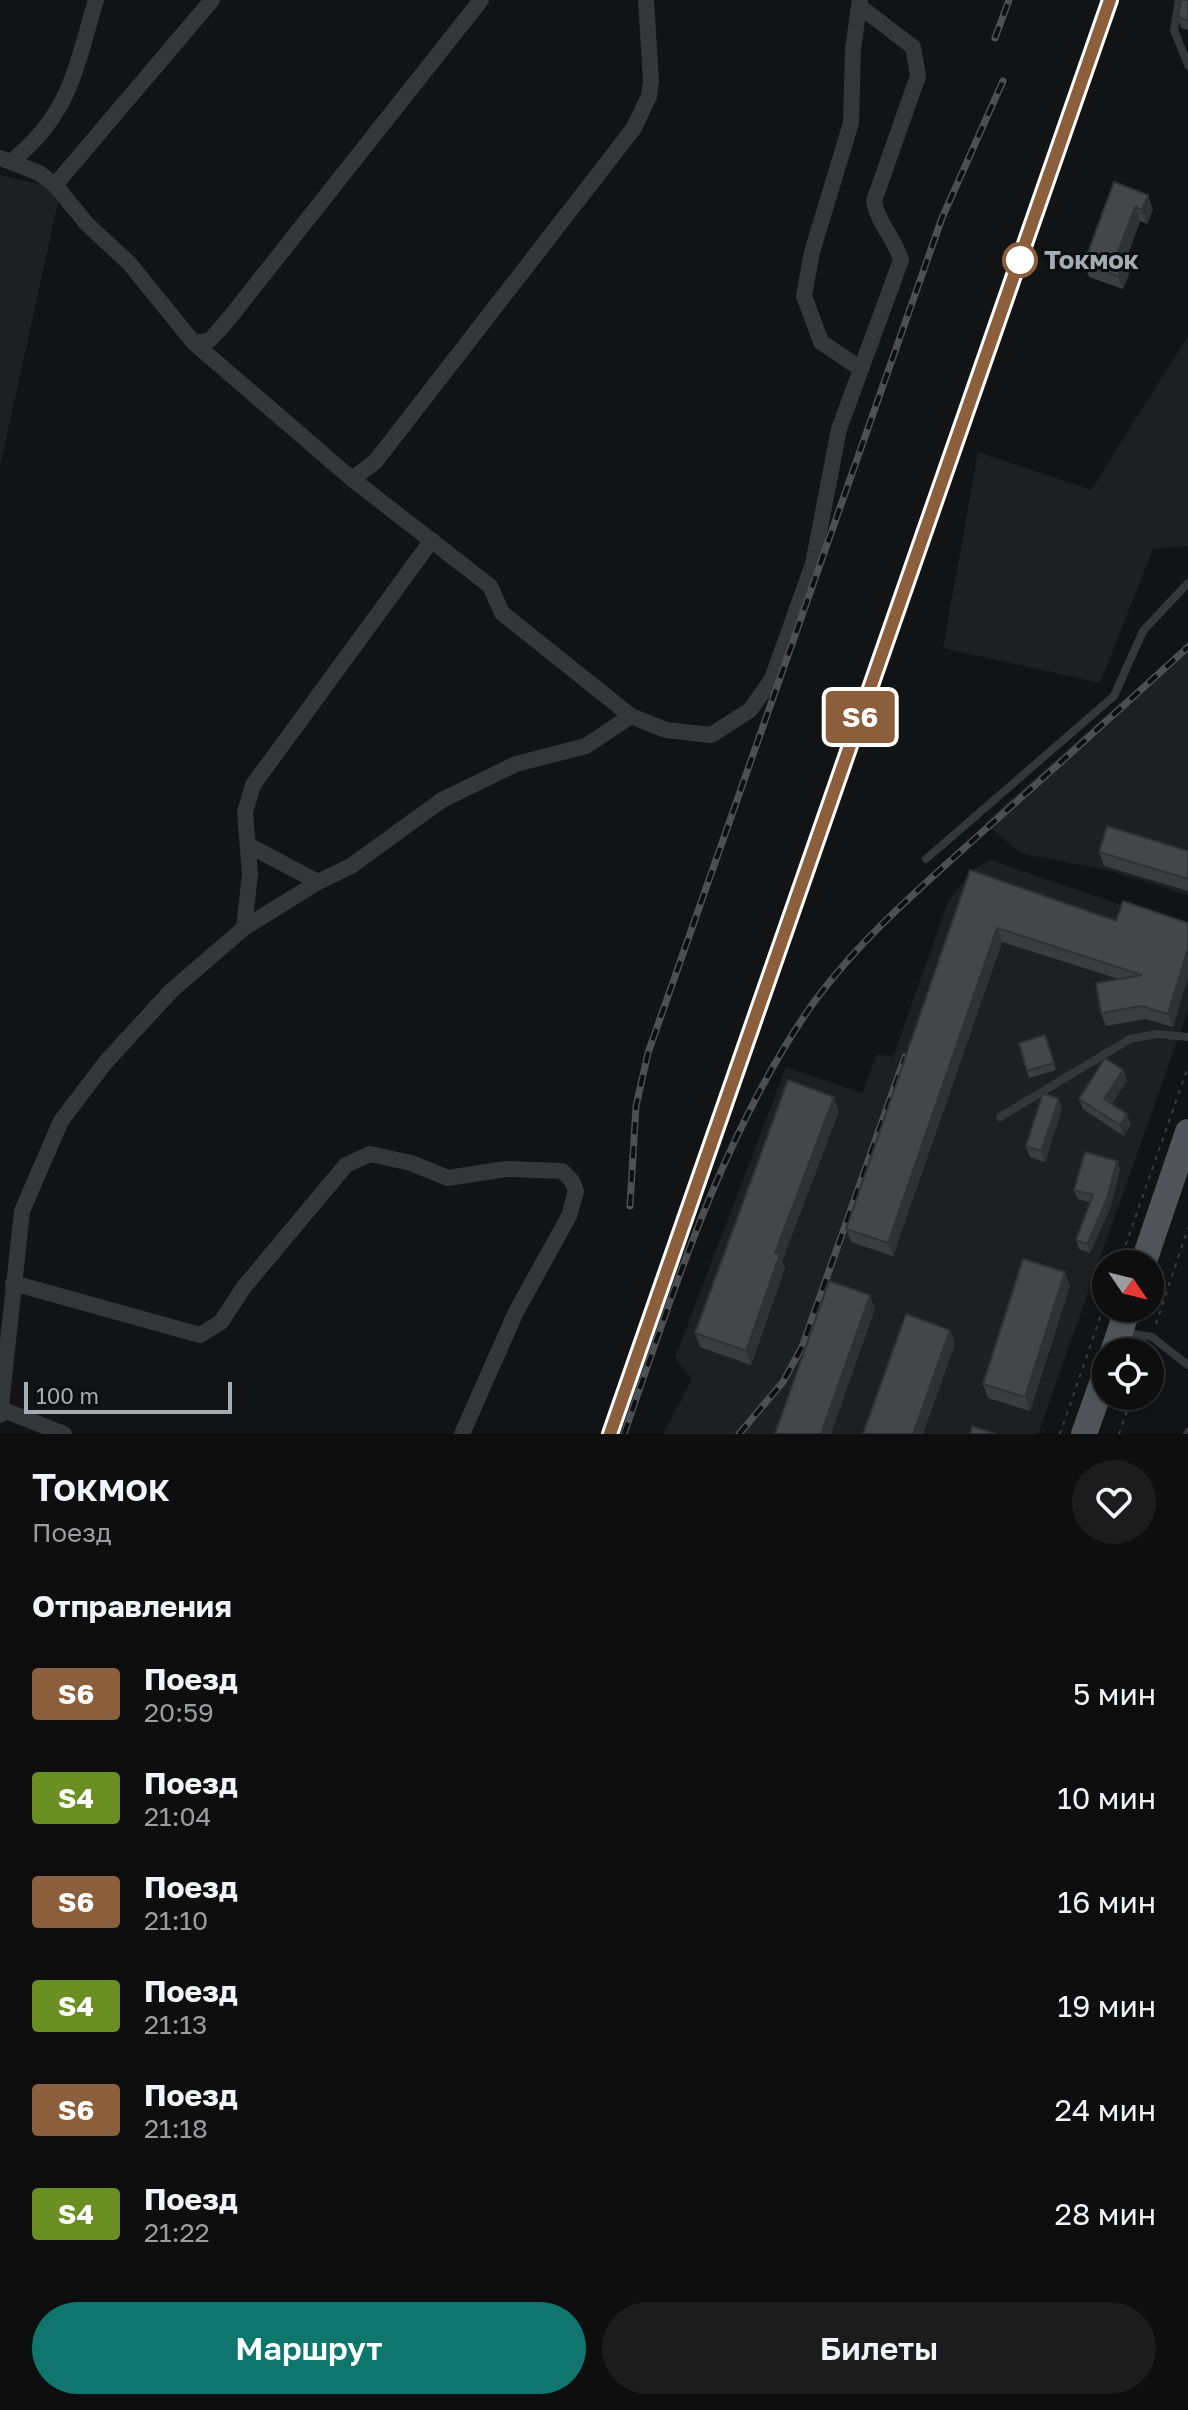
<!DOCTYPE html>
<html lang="ru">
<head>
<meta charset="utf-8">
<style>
	:root { --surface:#0e0e0f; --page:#1c1c1d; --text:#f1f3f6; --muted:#9b9c9e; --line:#2e2e2f; --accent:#0f766e }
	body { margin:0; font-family:"Golos Text",sans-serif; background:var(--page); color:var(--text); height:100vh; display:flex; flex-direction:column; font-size:30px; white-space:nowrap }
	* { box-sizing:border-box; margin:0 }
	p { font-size:26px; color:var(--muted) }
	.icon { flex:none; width:44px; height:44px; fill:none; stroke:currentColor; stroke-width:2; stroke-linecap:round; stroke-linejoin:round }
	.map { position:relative; height:1434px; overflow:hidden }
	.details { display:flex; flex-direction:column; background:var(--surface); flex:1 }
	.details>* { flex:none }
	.badge { padding:0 16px; border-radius:6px; font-size:28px; line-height:52px }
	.needle { width:52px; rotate:125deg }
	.tools { position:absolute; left:1092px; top:1250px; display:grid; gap:16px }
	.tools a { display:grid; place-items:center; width:72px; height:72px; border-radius:50%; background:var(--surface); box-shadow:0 2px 6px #0004,0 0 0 2px var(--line); font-size:40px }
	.scale { position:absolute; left:24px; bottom:20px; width:208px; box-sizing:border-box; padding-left:8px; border:4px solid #a5adb4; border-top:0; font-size:22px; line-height:28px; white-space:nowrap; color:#a5adb4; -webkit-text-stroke:6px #0d0e0f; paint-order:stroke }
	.map>.badge { position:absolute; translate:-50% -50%; box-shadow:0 0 0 4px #fff }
	h2 { padding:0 32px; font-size:30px; line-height:72px }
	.round { display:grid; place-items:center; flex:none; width:84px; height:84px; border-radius:42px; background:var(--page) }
	.head { display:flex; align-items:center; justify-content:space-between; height:136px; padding:0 32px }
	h1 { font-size:38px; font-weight:600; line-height:60px }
	.cta { display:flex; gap:16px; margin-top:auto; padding:16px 32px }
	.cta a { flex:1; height:92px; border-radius:48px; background:var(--accent); color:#fff; font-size:32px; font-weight:600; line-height:92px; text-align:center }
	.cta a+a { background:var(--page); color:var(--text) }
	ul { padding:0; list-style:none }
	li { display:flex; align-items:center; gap:24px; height:104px; padding:0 32px }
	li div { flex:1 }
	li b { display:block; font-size:30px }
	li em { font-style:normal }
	li .badge { min-width:88px; font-weight:700; text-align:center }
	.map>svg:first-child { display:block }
	.built { fill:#1e1f21 }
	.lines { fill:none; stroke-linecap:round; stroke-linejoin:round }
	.path { stroke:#3a3d3f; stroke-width:2; stroke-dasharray:4 6; stroke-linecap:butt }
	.lane { stroke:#343639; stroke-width:8 }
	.street { stroke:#343639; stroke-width:16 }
	.primary { stroke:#505357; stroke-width:26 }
	.rail-casing { stroke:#4d5053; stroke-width:7 }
	.rail { stroke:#0d0e0f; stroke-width:4; stroke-dasharray:12; stroke-linecap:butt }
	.wall { fill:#3a3c40 }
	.shaded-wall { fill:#303134 }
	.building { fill:#44464a; stroke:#303134; stroke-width:2 }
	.line-casing { stroke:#fff; stroke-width:18 }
	.line { stroke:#8b5e3c; stroke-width:12 }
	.stop-dot { fill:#fff; stroke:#8b5e3c; stroke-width:4 }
	.labels { text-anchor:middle; stroke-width:6; stroke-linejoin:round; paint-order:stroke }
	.stop-label { font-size:26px; font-weight:bold; fill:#a5adb4; stroke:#0d0e0f; text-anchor:start }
</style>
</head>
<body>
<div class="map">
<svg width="1188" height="1434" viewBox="0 0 1188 1434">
	<rect width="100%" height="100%" fill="#121314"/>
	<!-- built -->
	<g class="built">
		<path d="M0,175L61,189L0,466Z"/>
		<path d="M1188,336V546L1153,549L1100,683L943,648L978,452L1091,490Z"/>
		<path d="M1188,643V895L1110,871L1021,853L984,823Z"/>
		<path d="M991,860L1188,928V1010L1038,1434H663L692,1379L675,1358L786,1067L862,1093L877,1054L893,1057L948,902L971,871Z"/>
	</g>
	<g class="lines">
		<!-- path -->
		<g class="path">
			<path d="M1119,1264L1188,1067"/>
			<path d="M1156,1324L1188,1228"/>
			<path d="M1060,1434L1106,1300"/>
			<path d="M1119,1434L1132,1396"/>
		</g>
		<!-- lane -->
		<g class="lane">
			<path d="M1179,0L1174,30L1188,65"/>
			<path d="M926,859L1114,696L1143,631L1188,583"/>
			<path d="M1000,1117L1130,1039L1156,1034L1188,1037"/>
			<path d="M1125,1333L1152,1337L1188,1365"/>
			<path d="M1187,1434L1188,1432"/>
		</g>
		<!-- street -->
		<g class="street">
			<path d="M859,6L853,49L851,123L812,252L804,296L821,342L861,369"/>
			<path d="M0,158L39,173L55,185L87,224L129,263L194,343L352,479L490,586L502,613L631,716L666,730L711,735L750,710L772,679L813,564L839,429L901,260C894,237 878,224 874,201L918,76L913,47L859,6L860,0"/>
			<path d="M12,161C71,113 75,69 96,0"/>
			<path d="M55,185L212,0"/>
			<path d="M194,343L210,340L227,321L481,0"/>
			<path d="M352,479L375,462L634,128L649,96L651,81L646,0"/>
			<path d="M250,846L318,882"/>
			<path d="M244,928L250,874L245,812L253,785L432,540"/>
			<path d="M13,1283L200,1335L221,1322L244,1287L346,1165L370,1154L411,1163L448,1178L506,1169L562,1171L572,1181L576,1191L569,1216L516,1312L462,1434"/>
			<path d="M1,1409L64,1434"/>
			<path d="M0,1415L22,1211L61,1121L105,1063L171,991L244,928L318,882L351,866L442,800L516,764L586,746L631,716"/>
		</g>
		<!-- primary -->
		<g class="primary">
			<path d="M1143,1264L1188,1132"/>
			<path d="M1113,1352L1128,1308"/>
			<path d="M1084,1434L1106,1372"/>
		</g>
		<defs>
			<g id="rail">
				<path d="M995,38L1009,0"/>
				<path d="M630,1206L636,1106L648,1053L942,218L1003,81"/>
				<path d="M610,1434L1110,0"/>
				<path d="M624,1434C674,1290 721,1139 807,1012C854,944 919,889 980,834C1050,772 1119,710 1188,647"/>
				<path d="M739,1434L783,1382L802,1347L905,1057"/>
			</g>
		</defs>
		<!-- rail casing -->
		<use href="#rail" class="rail-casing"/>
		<!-- rail -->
		<use href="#rail" class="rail"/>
	</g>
	<!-- wall -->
	<g class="wall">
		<path d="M1188,0V30L1181,28L1178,17Z"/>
		<path d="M1114,182L1153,209L1147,224L1140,221L1125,262L1129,274L1123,289L1089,277L1084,263Z"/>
		<path d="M1188,851V891L1104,866L1099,852Z"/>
		<path d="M970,870L1116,921L1188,923V977L1173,1027L1146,1019L1106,1026L1101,1013L1119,979L1002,942L893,1256L851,1242L846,1229Z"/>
		<path d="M1045,1035L1056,1070L1029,1078L1019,1043Z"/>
		<path d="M1123,1070L1127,1080L1112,1104L1131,1124L1124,1136L1083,1109L1079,1099Z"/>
		<path d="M1062,1109L1045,1162L1030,1157L1026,1146Z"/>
		<path d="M839,1111L782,1261L785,1268L751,1365L700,1347L695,1333Z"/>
		<path d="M1117,1161L1120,1170L1110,1208L1090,1253L1079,1249L1076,1240L1090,1202L1078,1199L1074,1190Z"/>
		<path d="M1070,1286L1030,1411L988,1398L983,1384Z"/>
	</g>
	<!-- shaded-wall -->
	<g class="shaded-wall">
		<path d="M1148,195L1153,209L1147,224L1142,210Z"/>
		<path d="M1135,207L1140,221L1125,262L1129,274L1123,289L1118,276L1116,257Z"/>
		<path d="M997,928L1002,942L893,1256L888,1243Z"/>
		<path d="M1188,948V977L1173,1027L1168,1014Z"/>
		<path d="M1123,1070L1127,1080L1108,1110L1104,1099Z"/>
		<path d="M834,1097L839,1111L782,1261L785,1268L751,1365L746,1351L775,1253Z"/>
		<path d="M1059,1099L1062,1109L1045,1162L1041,1151Z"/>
		<path d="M1127,1114L1131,1124L1124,1136L1120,1125Z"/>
		<path d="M1117,1161L1120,1170L1110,1208L1090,1253L1087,1244Z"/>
		<path d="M1065,1272L1070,1286L1030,1411L1025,1397Z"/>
		<path d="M870,1295L875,1309L831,1434H821Z"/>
		<path d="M950,1330L955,1344L923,1434H913Z"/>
	</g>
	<!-- building -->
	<g class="building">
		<path d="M1181,0H1188V21L1178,17Z"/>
		<path d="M1114,182L1148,195L1142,210L1135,207L1116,257L1124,260L1118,276L1084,263Z"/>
		<path d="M1107,826L1188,851V879L1099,852Z"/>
		<path d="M970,870L1116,921L1123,901L1188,923V948L1168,1014L1141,1006L1101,1013L1096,983L1142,975L997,928L888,1243L846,1229Z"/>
		<path d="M1045,1035L1054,1063L1027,1071L1019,1043Z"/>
		<path d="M1105,1058L1123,1070L1104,1099L1127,1114L1120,1125L1079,1099Z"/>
		<path d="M788,1080L834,1097L775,1253L780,1254L746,1351L695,1333Z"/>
		<path d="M1043,1093L1059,1099L1041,1151L1026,1146Z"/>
		<path d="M1085,1152L1117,1161L1107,1199L1087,1244L1076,1240L1093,1195L1074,1190Z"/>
		<path d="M1023,1259L1065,1272L1025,1397L983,1384Z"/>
		<path d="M829,1281L870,1295L821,1434H775Z"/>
		<path d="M906,1314L950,1330L913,1434H863Z"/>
		<path d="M972,1426L996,1434H970Z"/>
	</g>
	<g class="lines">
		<defs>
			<path id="line" d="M610,1434L1110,0"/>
		</defs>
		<!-- line casing -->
		<use href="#line" class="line-casing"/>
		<!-- line -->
		<use href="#line" class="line"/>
	</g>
	<!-- markers -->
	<circle class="stop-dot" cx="1020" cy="260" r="16"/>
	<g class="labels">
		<!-- stop labels -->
		<g class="stop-label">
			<text x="1044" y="269">Токмок</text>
		</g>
	</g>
</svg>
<div class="tools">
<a><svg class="needle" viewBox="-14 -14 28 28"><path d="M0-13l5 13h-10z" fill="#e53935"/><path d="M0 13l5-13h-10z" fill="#9b9c9e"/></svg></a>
<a><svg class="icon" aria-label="locate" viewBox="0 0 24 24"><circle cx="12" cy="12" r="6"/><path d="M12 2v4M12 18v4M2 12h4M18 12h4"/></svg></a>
</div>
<div class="scale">100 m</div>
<b class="badge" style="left:860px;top:717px;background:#8b5e3c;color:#fff">S6</b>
</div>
<section class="details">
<div class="head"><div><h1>Токмок</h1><p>Поезд</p></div><a class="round"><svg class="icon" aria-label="heart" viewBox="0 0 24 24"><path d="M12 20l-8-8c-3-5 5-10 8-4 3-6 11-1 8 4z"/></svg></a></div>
<h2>Отправления</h2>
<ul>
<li><span class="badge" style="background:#8b5e3c;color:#fff">S6</span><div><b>Поезд</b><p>20:59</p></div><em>5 мин</em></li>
<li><span class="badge" style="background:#6b8e23;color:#fff">S4</span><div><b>Поезд</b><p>21:04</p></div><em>10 мин</em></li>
<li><span class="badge" style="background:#8b5e3c;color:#fff">S6</span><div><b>Поезд</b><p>21:10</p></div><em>16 мин</em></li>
<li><span class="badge" style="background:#6b8e23;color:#fff">S4</span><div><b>Поезд</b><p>21:13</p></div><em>19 мин</em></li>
<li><span class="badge" style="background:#8b5e3c;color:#fff">S6</span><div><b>Поезд</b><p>21:18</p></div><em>24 мин</em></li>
<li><span class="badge" style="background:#6b8e23;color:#fff">S4</span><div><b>Поезд</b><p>21:22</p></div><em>28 мин</em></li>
</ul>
<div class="cta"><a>Маршрут</a><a>Билеты</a></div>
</section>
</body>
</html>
